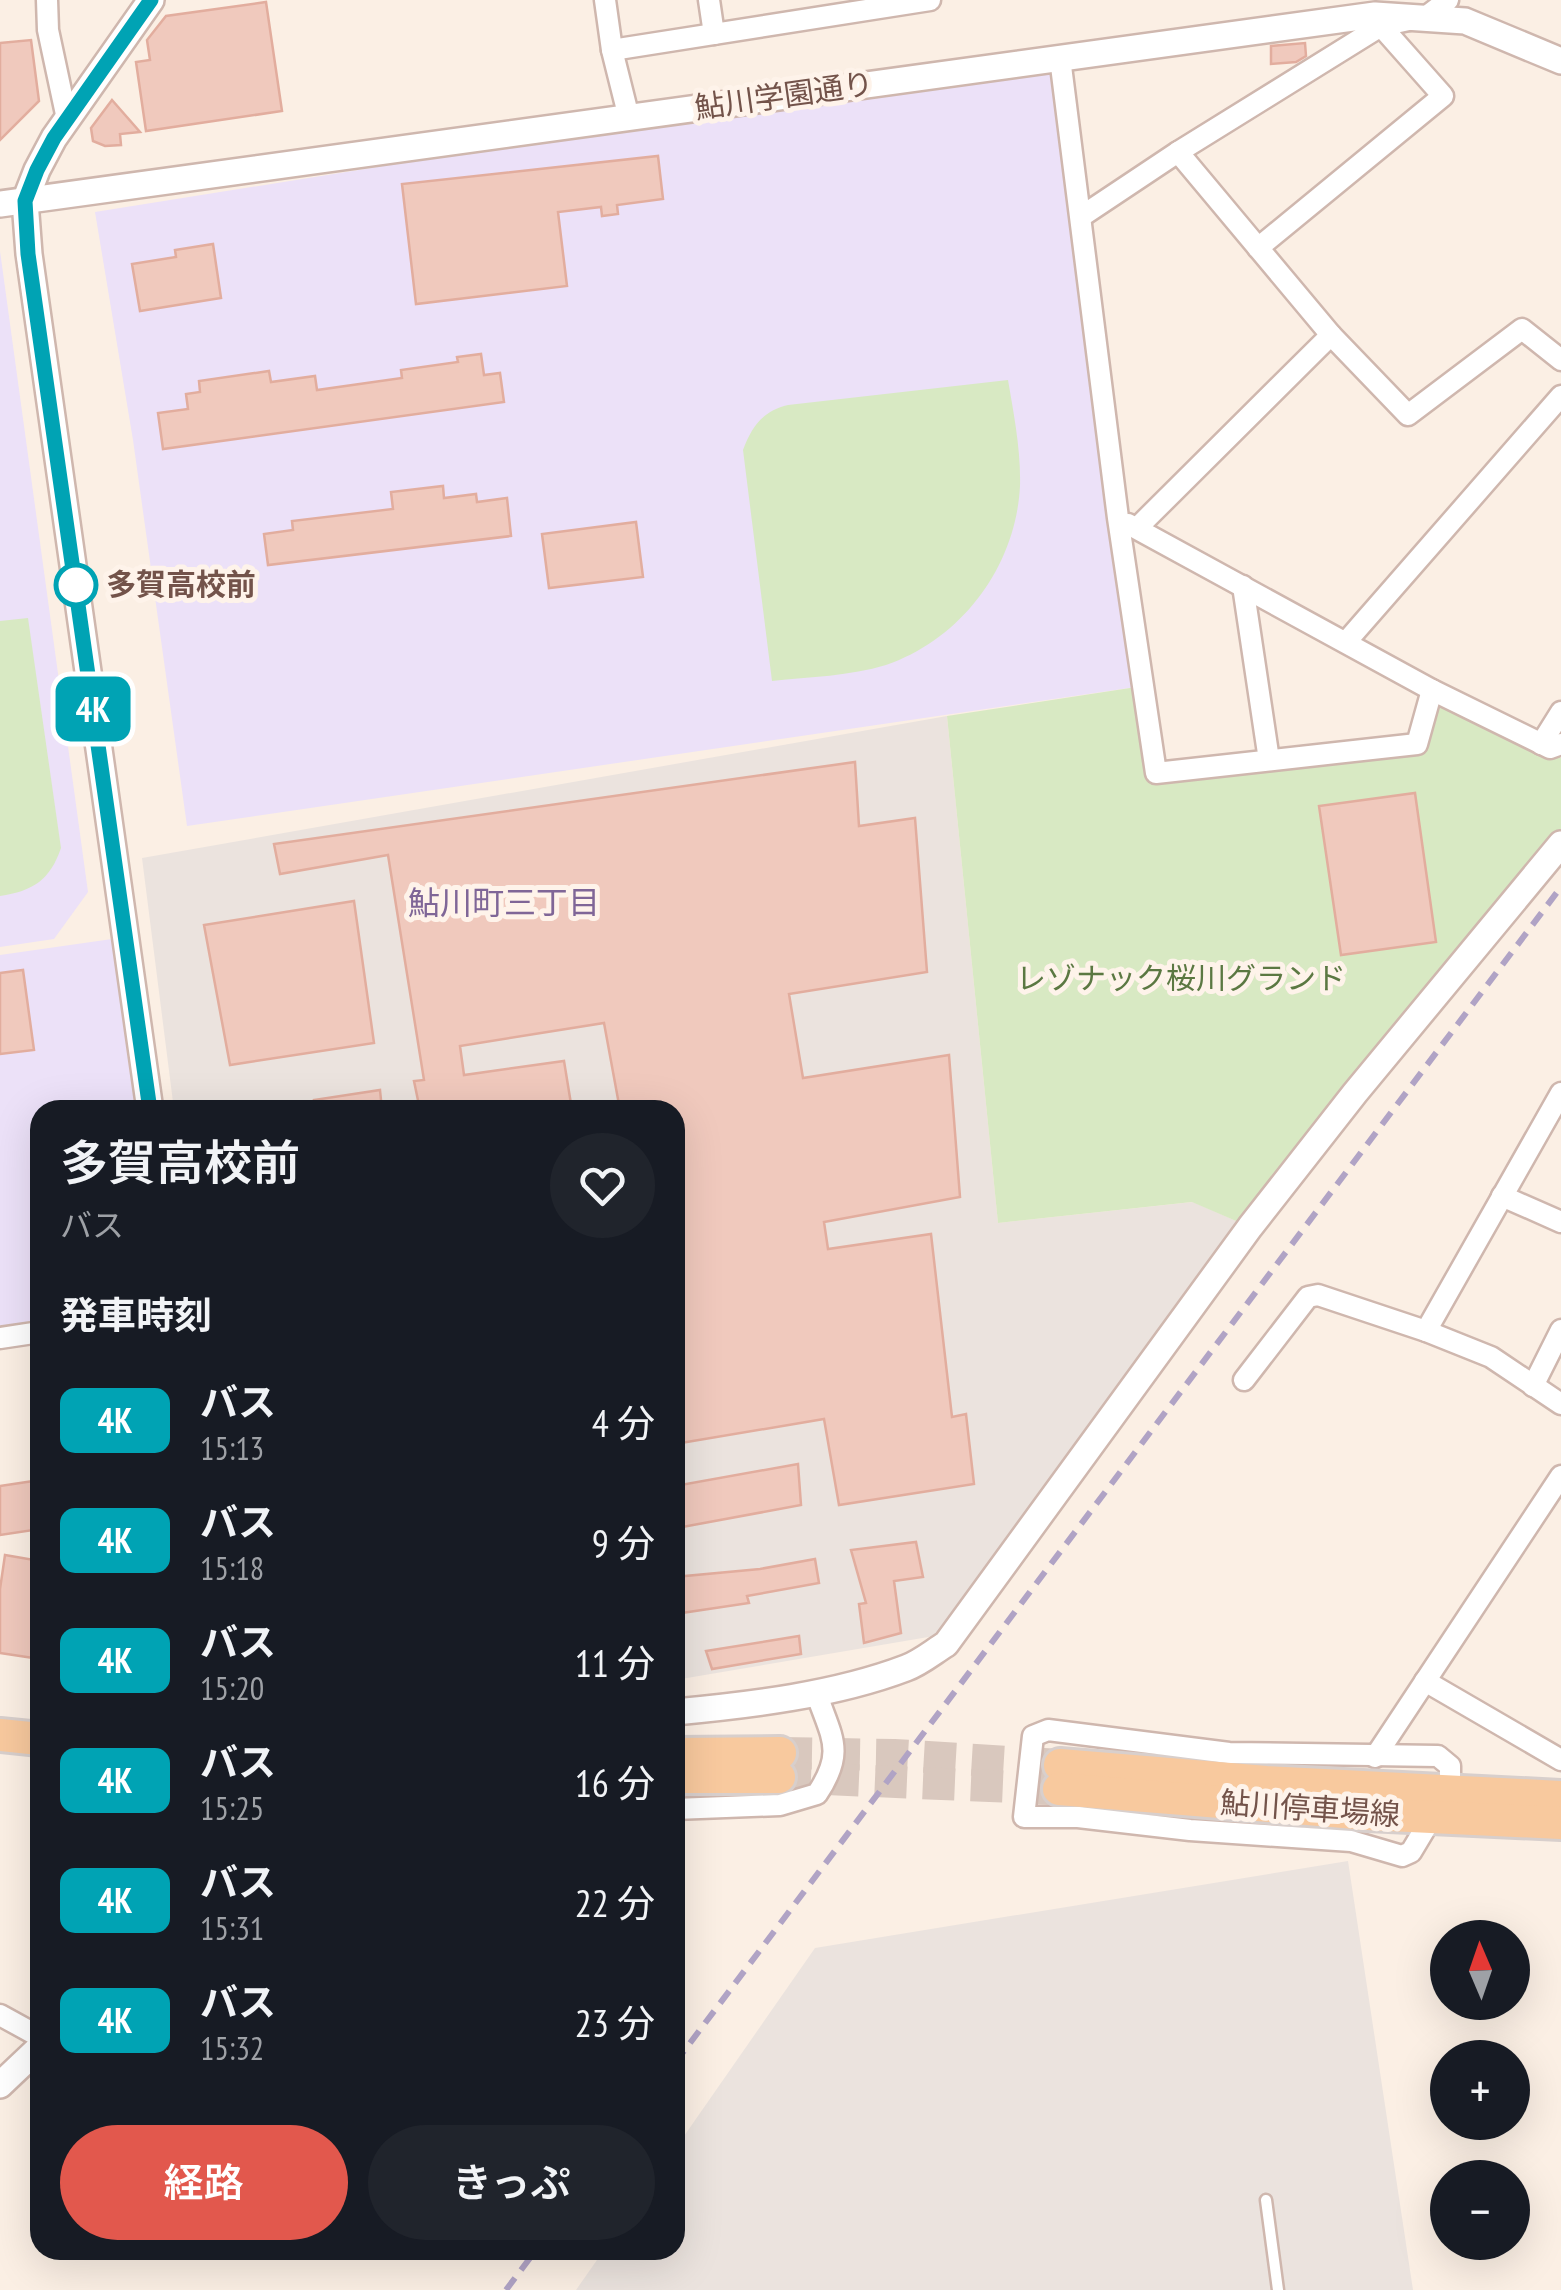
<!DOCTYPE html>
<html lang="ja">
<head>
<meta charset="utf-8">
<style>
	:root { --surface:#171b24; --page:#20242c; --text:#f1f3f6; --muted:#9ea1a6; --accent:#e2584d }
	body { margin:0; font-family:"PT Sans Narrow","Noto Sans JP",sans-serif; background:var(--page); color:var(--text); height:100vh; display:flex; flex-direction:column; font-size:38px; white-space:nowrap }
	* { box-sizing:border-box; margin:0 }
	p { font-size:32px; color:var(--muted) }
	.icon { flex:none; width:55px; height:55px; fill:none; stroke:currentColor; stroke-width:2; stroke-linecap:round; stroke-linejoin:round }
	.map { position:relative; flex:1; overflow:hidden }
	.sheet { position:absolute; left:30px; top:1100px; width:655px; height:1160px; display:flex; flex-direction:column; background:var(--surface); border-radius:30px; box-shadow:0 10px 40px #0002 }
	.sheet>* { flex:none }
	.badge { padding:0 20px; border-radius:15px; font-size:35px; line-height:65px }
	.needle { width:65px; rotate:358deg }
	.buttons { position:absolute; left:1430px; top:1920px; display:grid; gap:20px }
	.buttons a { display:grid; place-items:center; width:100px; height:100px; border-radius:50%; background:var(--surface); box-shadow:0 10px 40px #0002; font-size:50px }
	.map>.badge { position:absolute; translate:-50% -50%; box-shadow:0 0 0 5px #fff }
	h2 { padding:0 30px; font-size:38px; line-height:90px }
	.round { display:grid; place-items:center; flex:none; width:105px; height:105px; border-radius:52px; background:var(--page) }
	.headline { display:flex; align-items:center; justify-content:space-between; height:170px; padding:0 30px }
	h1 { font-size:48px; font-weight:600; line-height:75px }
	.action { display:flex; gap:20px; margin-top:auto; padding:20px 30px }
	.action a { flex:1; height:115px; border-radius:60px; background:var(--accent); color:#fff; font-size:40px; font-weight:600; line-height:115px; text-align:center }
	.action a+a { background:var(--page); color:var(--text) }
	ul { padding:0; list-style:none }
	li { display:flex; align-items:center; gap:30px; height:120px; padding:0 30px }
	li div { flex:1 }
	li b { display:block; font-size:38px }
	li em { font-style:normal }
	li .badge { min-width:110px; font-weight:700; text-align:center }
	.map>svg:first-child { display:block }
	.industrial { fill:#ebe3de }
	.education { fill:#ece1f8 }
	.green { fill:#d8e9c3 }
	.building { fill:#f0c9bd; stroke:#e2ad9e; stroke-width:2.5 }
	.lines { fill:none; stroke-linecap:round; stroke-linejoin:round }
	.primary-tunnel { stroke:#d9c8be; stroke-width:32; stroke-dasharray:32 16; stroke-linecap:butt }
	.service-casing { stroke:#cfb7ae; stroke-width:15 }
	.minor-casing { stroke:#cfb7ae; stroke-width:25 }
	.tertiary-casing { stroke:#cfb7ae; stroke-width:30 }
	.primary-casing { stroke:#d8cfcc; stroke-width:38 }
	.service { stroke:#fff; stroke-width:10 }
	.minor { stroke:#fff; stroke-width:20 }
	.tertiary { stroke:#fff; stroke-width:25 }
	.primary { stroke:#f8c99e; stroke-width:32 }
	.rail { stroke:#b0a3c5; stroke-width:6; stroke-dasharray:15 10; stroke-linecap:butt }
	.line-casing { stroke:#fff; stroke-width:22 }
	.line { stroke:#00a3b4; stroke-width:15 }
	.stop-dot { fill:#fff; stroke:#00a3b4; stroke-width:5 }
	.labels { text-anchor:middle; stroke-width:10; stroke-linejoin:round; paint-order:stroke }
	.street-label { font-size:30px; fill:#73534a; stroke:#fef3ea }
	.stop-label { font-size:30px; font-weight:bold; fill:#73534a; stroke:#fef3ea; text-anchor:start }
	.park-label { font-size:30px; fill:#5b7842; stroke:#fef3ea }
	.neighbourhood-label { font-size:32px; fill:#7f6697; stroke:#fef3ea }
</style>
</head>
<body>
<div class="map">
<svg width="1561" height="2290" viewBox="0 0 1561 2290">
	<rect width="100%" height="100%" fill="#fbefe4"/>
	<!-- industrial -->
	<g class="industrial">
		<path d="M947,716L998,1223L1193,1202L1250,1227L946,1634L675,1680V1110H174L142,858Z"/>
		<path d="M1348,1861L1413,2290H576L604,2250H675V2149L815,1948Z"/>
	</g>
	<!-- education -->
	<g class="education">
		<path d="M1060,58L1143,686L187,826L133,440L95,212Z"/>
		<path d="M0,251L88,892L54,939L0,947Z"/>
		<path d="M112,939L135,1110H40V1324L0,1329V955Z"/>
	</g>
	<!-- green -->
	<g class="green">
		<path d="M1008,380C1014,415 1021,451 1020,486C1016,566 962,639 886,665C850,676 810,677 772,681L743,450C752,426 763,411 788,405Z"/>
		<path d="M28,618L61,848C50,880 33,891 0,896V621Z"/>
		<path d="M1143,686L1156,772L1417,744L1432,690L1550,748L1561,758V844L1250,1227L1192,1202L998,1223L947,716Z"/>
	</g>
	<!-- building -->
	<g class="building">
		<path d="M266,2L282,111L146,131L136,62L150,60L147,40L166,16Z"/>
		<path d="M31,40L39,101L0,140V43Z"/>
		<path d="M1305,43L1306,56L1296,62L1271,64V46Z"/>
		<path d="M112,100L140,132L120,134L121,145L105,146L93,141L91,128Z"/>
		<path d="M658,156L663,199L617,205L618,214L602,216L601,207L558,212L567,286L416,304L402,184Z"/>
		<path d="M213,244L221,298L140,311L132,264L176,257L175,250Z"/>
		<path d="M481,354L484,375L500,373L504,402L163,449L158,413L188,409L186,394L200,392L199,381L269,371L271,382L315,376L317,390L402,378L401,370L458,362L457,357Z"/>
		<path d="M443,486L444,498L476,494L477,502L507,498L511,536L268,565L264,534L293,530L292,521L393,509L391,492Z"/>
		<path d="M636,522L643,577L549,588L542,534Z"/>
		<path d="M855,762L859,826L915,818L927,972L789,994L803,1078L949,1055L960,1197L824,1222L828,1249L931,1234L952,1417L966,1414L974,1484L839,1505L824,1419L675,1444V1110H620L604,1023L460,1046L464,1075L564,1061L572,1110H420L414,1081L424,1080L388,855L280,874L274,844Z"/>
		<path d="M1415,793L1436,942L1341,955L1319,806Z"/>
		<path d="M354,901L374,1043L230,1065L204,925Z"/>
		<path d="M23,970L34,1050L0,1054V973Z"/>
		<path d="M380,1090L382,1110H315L314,1100Z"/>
		<path d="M798,1464L801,1505L677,1528L675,1486Z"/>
		<path d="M40,1480V1529L0,1535V1486Z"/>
		<path d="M916,1542L923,1577L894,1581L901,1633L864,1643L859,1604L866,1603L851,1550Z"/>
		<path d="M5,1555L40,1561V1659L0,1653V1589Z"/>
		<path d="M815,1559L819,1583L747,1596L749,1603L675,1614V1577L760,1569Z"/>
		<path d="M799,1636L801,1654L712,1669L706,1651Z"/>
	</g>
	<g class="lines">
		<!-- primary-tunnel -->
		<g class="primary-tunnel">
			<path d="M780,1753L894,1755L1060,1765"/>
			<path d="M779,1777L1059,1789"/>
		</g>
		<defs>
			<path id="service" d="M1266,2200L1278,2290"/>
			<g id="minor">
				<path d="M47,0L48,30L67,119"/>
				<path d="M605,0L612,50L629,118"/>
				<path d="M709,0L714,34"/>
				<path d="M612,50L930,0"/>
				<path d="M1060,58L1118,518L1156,773L1417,744L1432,690"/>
				<path d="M1082,216L1178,152L1381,26L1427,16L1448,0"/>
				<path d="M1258,248L1443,96L1381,26"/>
				<path d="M1331,335L1408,415L1522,329L1561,360"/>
				<path d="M1128,524L1432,690L1550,748L1561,744"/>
				<path d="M1137,528L1331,335L1178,152"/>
				<path d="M1243,586L1269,760"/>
				<path d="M1346,642L1561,396"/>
				<path d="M1541,744L1561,712"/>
				<path d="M1502,1196L1561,1222"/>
				<path d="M1426,1331L1561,1093"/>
				<path d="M0,1338L40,1332"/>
				<path d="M1244,1380L1308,1297L1318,1295L1426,1331L1491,1357L1561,1404"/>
				<path d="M1533,1386L1561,1330"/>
				<path d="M1425,1681L1561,1760"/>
				<path d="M1375,1757L1561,1476"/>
				<path d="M675,1809L780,1805L817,1794C846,1751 831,1737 816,1692"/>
				<path d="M1432,1817L1411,1852L1402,1856L1351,1841L1190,1830L1078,1817H1024L1033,1736L1048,1730L1229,1753L1438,1756L1450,1766V1792"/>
				<path d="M0,2015L40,2037"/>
			</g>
			<g id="tertiary">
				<path d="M0,204L1375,15L1465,21L1561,61"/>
				<path d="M150,1110L29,254L25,201L37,170L54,138L151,0"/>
				<path d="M675,1712C750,1705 835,1695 906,1668C920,1663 933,1652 946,1644L1250,1227L1355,1093L1561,844"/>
				<path d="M0,2085L40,2047"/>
			</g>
			<g id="primary">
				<path d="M0,1735L40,1739"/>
				<path d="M675,1754L780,1753"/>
				<path d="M1060,1765L1266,1782L1561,1797"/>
				<path d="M675,1777H779"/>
				<path d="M1059,1789L1368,1814L1561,1823"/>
			</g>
		</defs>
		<!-- service casing -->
		<use href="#service" class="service-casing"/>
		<!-- minor casing -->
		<use href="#minor" class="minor-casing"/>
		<!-- tertiary casing -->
		<use href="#tertiary" class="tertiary-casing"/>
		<!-- primary casing -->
		<use href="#primary" class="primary-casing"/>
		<!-- service -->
		<use href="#service" class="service"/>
		<!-- minor -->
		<use href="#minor" class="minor"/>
		<!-- tertiary -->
		<use href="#tertiary" class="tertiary"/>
		<!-- primary -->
		<use href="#primary" class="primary"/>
		<!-- rail -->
		<g class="rail">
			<path d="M675,2063L1561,887"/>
			<path d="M506,2290L536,2250"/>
		</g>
	</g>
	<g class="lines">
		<defs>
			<path id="line" d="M150,1110L28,254L25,201L37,170L54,138L151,0"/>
		</defs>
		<!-- line casing -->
		<use href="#line" class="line-casing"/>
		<!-- line -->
		<use href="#line" class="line"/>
	</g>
	<!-- markers -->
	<circle class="stop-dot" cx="76" cy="585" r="20"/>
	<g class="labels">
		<!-- street labels -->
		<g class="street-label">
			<text transform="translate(784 96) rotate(-8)" y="10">鮎川学園通り</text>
			<text transform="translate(1310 1809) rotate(4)" y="10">鮎川停車場線</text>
		</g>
		<!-- stop labels -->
		<g class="stop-label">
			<text x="106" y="595">多賀高校前</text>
		</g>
		<!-- park labels -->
		<g class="park-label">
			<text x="1181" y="989">レゾナック桜川グランド</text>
		</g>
		<!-- neighbourhood labels -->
		<g class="neighbourhood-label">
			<text x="504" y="914">鮎川町三丁目</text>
		</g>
	</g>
</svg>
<div class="buttons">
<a><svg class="needle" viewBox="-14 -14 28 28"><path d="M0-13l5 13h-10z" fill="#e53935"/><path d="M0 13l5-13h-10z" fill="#9ea1a6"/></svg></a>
<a>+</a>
<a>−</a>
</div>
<b class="badge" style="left:93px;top:709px;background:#00a3b4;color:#fff">4K</b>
<section class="sheet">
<div class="headline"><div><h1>多賀高校前</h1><p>バス</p></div><a class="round"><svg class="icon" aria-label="heart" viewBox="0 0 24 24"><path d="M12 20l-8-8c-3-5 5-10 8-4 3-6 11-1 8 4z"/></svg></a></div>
<h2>発車時刻</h2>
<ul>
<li><span class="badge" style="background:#00a3b4;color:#fff">4K</span><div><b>バス</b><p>15:13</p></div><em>4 分</em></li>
<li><span class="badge" style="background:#00a3b4;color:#fff">4K</span><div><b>バス</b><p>15:18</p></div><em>9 分</em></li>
<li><span class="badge" style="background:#00a3b4;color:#fff">4K</span><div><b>バス</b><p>15:20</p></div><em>11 分</em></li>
<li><span class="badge" style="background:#00a3b4;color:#fff">4K</span><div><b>バス</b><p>15:25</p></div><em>16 分</em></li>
<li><span class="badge" style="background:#00a3b4;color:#fff">4K</span><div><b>バス</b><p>15:31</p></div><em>22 分</em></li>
<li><span class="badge" style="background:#00a3b4;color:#fff">4K</span><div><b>バス</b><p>15:32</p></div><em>23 分</em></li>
</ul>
<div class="action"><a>経路</a><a>きっぷ</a></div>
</section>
</div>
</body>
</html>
